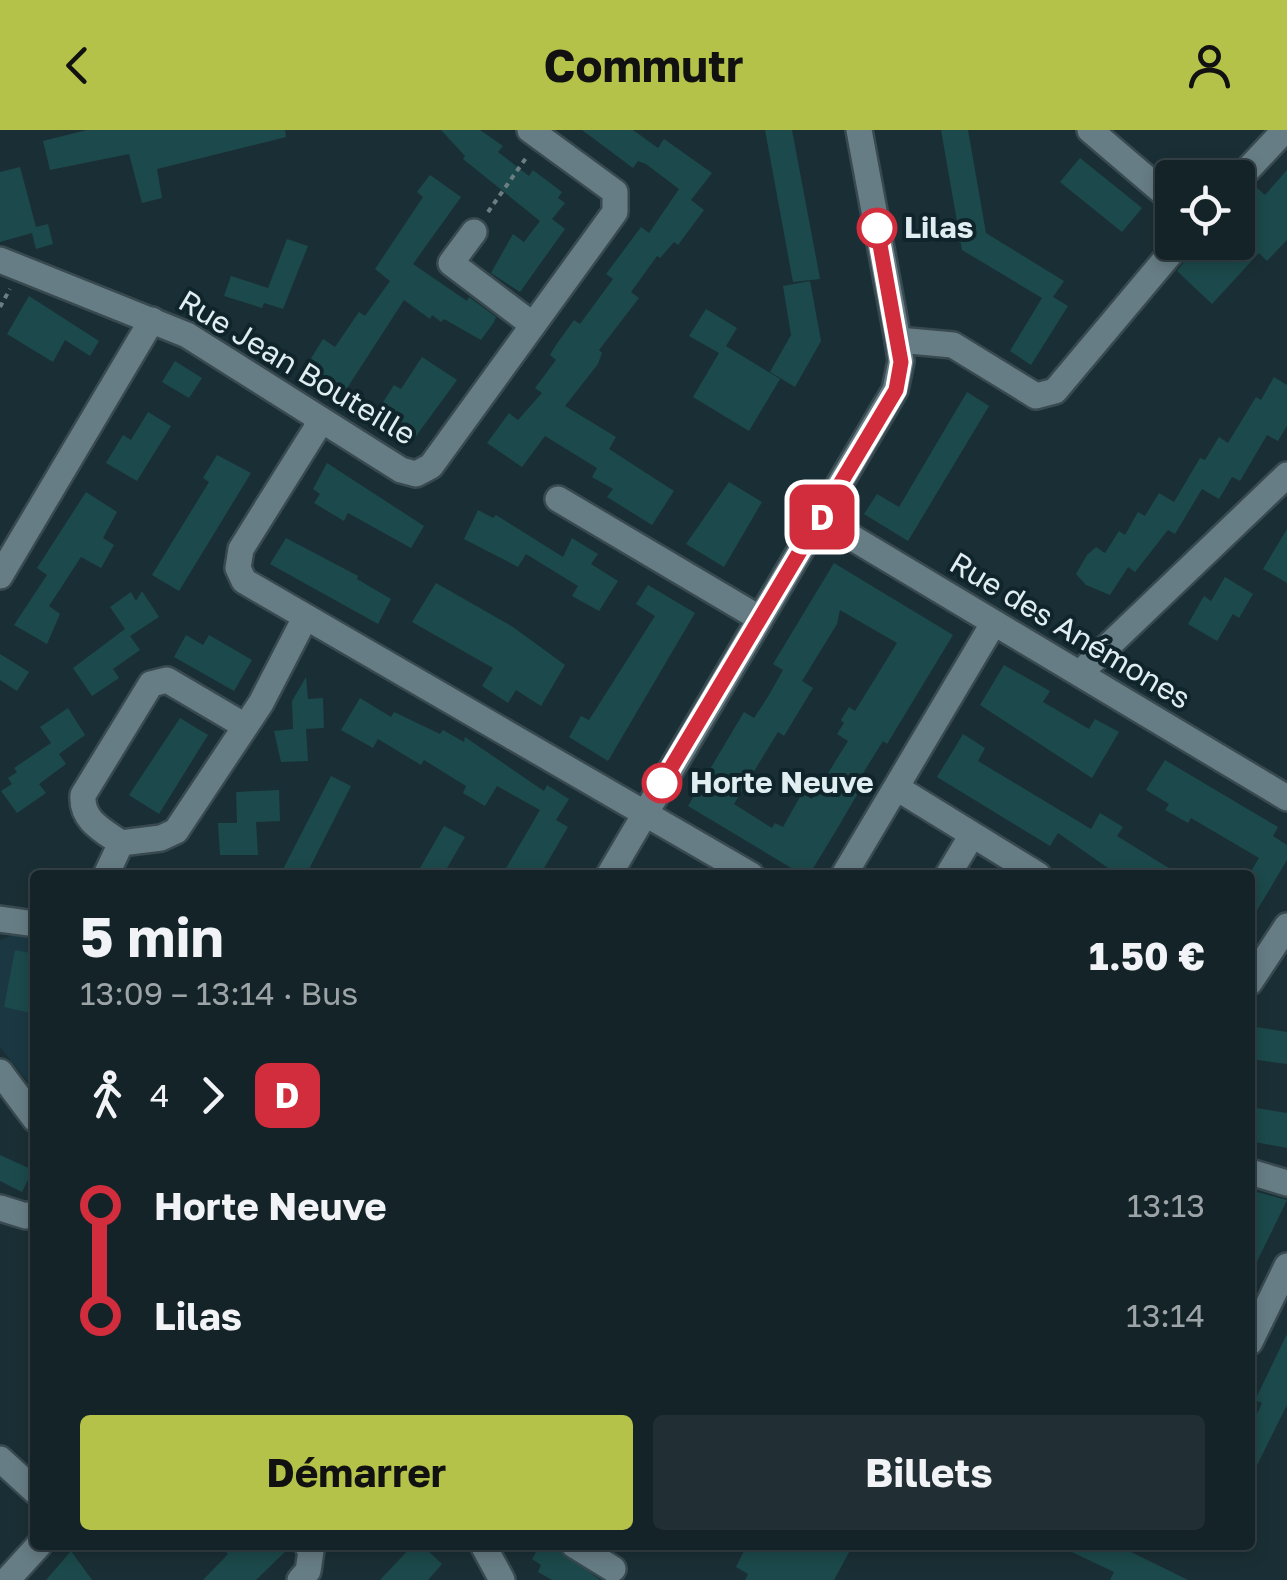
<!DOCTYPE html>
<html lang="fr">
<head>
<meta charset="utf-8">
<style>
	:root { --surface:#142328; --page:#212f34; --text:#f1f3f6; --muted:#9da4a8; --line:#334045; --accent:#b5c249 }
	body { margin:0; font-family:"Golos Text",sans-serif; background:var(--page); color:var(--text); height:100vh; display:flex; flex-direction:column; font-size:38px; white-space:nowrap }
	* { box-sizing:border-box; margin:0 }
	p { font-size:32px; color:var(--muted) }
	.icon { flex:none; width:55px; height:55px; fill:none; stroke:currentColor; stroke-width:2; stroke-linecap:round; stroke-linejoin:round }
	.map { position:relative; flex:1; overflow:hidden }
	.drawer { position:absolute; left:30px; top:740px; width:1225px; height:680px; display:flex; flex-direction:column; background:var(--surface); border-radius:10px; box-shadow:0 5px 15px #0003,0 0 0 2px var(--line) }
	.drawer>* { flex:none }
	.badge { padding:0 20px; border-radius:15px; font-size:35px; line-height:65px }
	.buttons { position:absolute; left:1155px; top:30px; display:grid; gap:20px }
	.buttons a { display:grid; place-items:center; width:100px; height:100px; border-radius:10px; background:var(--surface); box-shadow:0 5px 15px #0003,0 0 0 2px var(--line); font-size:50px }
	.map>.badge { position:absolute; translate:-50% -50%; box-shadow:0 0 0 5px #fff }
	.legs { display:flex; align-items:center; gap:15px; height:110px; padding:0 50px; font-size:32px }
	.legs p { margin-inline-start:auto }
	.summary { display:flex; align-items:center; justify-content:space-between; height:170px; padding:0 50px }
	h1 { font-size:55px; font-weight:700; line-height:75px }
	.primary-button { display:flex; gap:20px; margin-top:auto; padding:20px 50px }
	.primary-button a { flex:1; height:115px; border-radius:10px; background:var(--accent); color:#111; font-size:40px; font-weight:700; line-height:115px; text-align:center }
	.primary-button a+a { background:var(--page); color:var(--text) }
	ul { padding:0 50px; list-style:none }
	li { display:flex; align-items:center; gap:35px; height:110px; font-size:38px }
	li i { display:grid; place-items:center; width:15px; height:100%; margin:0 12px; background:currentColor }
	li i::after { content:''; width:25px; height:25px; margin:-12px; border:8px solid; border-radius:50%; background:var(--surface) }
	li p { margin-inline-start:auto }
	li:first-child i { background:linear-gradient(#0000 50%,currentColor 0) }
	li:last-child i { background:linear-gradient(currentColor 50%,#0000 0) }
	header { display:flex; justify-content:space-between; align-items:center; height:130px; padding:0 50px; background:var(--accent); color:#111; font-size:45px; font-weight:700 }
	.map>svg:first-child { display:block }
	.built { fill:#1b3842 }
	.building { fill:#1c494b; fill-rule:evenodd }
	.lines { fill:none; stroke-linecap:round; stroke-linejoin:round }
	.minor-casing { stroke:#384a50; stroke-width:30 }
	.path { stroke:#6d7e83; stroke-width:4; stroke-dasharray:5 5; stroke-linecap:butt }
	.minor { stroke:#677d85; stroke-width:25 }
	.line-1-casing { stroke:#fff; stroke-width:22 }
	.line-1 { stroke:#d12d3d; stroke-width:15 }
	.stop-1-dot { fill:#fff; stroke:#d12d3d; stroke-width:5 }
	.labels { text-anchor:middle; stroke-width:8; stroke-linejoin:round; paint-order:stroke }
	.stop-label { font-size:30px; font-weight:bold; fill:#e0edf1; stroke:#10252b; text-anchor:start }
	.street-label { font-size:30px; fill:#e0edf1; stroke:#10252b }
</style>
</head>
<body>
<header><svg class="icon" aria-label="back" viewBox="0 0 24 24"><path d="M15 5l-7 7 7 7"/></svg>Commutr<svg class="icon" aria-label="person" viewBox="0 0 24 24"><circle cx="12" cy="8" r="4"/><path d="M4 21q1-7 8-7t8 7"/></svg></header>
<div class="map">
<svg width="1287" height="1450" viewBox="0 0 1287 1450">
	<rect width="100%" height="100%" fill="#1a2f35"/>
	<!-- built -->
	<path class="built" d="M13,805L35,809V961L0,917V810Z"/>
	<!-- building -->
	<g class="building">
		<path d="M87,0H285L286,7L157,39L162,68L142,73L129,24L50,40L43,11Z"/>
		<path d="M441,0H480L503,16L498,22L529,46L533,40L562,62L558,68L565,73L552,89L565,99L520,162L491,143L513,104L524,112L540,91L463,29L465,26Z"/>
		<path d="M582,0H633L658,18L664,9L712,43L691,70L704,80L678,115L674,112L660,128L657,126L631,162L639,168L599,220L602,223L598,234L565,276L616,307L609,319L674,361L652,395L607,367L613,359L592,347L597,338L545,306L522,337L487,313L509,283L518,290L542,263L535,258L556,230L550,225L556,215L574,190L580,194L613,149L606,144L641,97L649,103L679,59L646,34L638,31L633,38Z"/>
		<path d="M765,0H792L820,149L793,152Z"/>
		<path d="M941,0H968L986,103L1064,151L1053,167L1068,176L1031,235L1010,221L1042,168L962,120Z"/>
		<path d="M1080,28L1142,78L1122,102L1060,52Z"/>
		<path d="M20,37L36,97L48,94L53,114L36,119L32,103L0,112V42Z"/>
		<path d="M1287,40V110L1267,131L1259,123L1212,174L1177,141L1199,112H1238V72L1255,56L1265,65Z"/>
		<path d="M430,45L461,67L413,134L467,171L469,167L496,187L494,192L481,210L444,189L441,192L432,185L430,189L404,170L342,266L307,235L323,209L335,217L359,182L365,186L390,151L375,139L423,67L417,62Z"/>
		<path d="M287,109L308,116L283,179L264,173L262,178L224,166L231,146L268,158Z"/>
		<path d="M810,151L821,211L795,257L770,242L791,205L783,156Z"/>
		<path d="M29,166L99,211L90,226L65,210L53,232L7,204Z"/>
		<path d="M706,179L737,198L726,216L780,249L749,301L693,267L719,223L689,206Z"/>
		<path d="M422,227L457,250L411,313L373,288L394,255L401,259Z"/>
		<path d="M175,231L202,248L189,268L162,252Z"/>
		<path d="M1274,247L1287,255V296L1278,311L1267,305L1240,351L1232,347L1219,369L1202,359L1175,404L1168,400L1135,442L1128,437L1110,465L1086,455L1076,444L1087,425L1096,417L1105,423L1119,401L1125,405L1138,382L1145,386L1159,363L1174,372L1200,328L1205,330L1219,307L1228,313L1256,267L1261,270Z"/>
		<path d="M967,262L989,276L908,411L864,384L877,364L899,377Z"/>
		<path d="M148,282L171,296L137,351L106,333L123,305L131,310Z"/>
		<path d="M217,325L251,343L179,461L152,445L209,352L203,348Z"/>
		<path d="M327,333L424,396L411,418L348,383L344,391L314,373L320,364L313,359Z"/>
		<path d="M729,352L762,372L724,437L686,414Z"/>
		<path d="M86,362L117,382L103,408L114,415L101,438L81,427L49,476L60,484L47,514L14,495L47,445L37,438Z"/>
		<path d="M478,380L493,388L496,385L563,427L572,408L598,424L591,434L618,451L599,481L572,466L578,456L526,424L518,437L464,409Z"/>
		<path d="M1287,399V453L1263,439Z"/>
		<path d="M286,408L358,446L357,449L391,469L378,494L270,434Z"/>
		<path d="M834,433L953,505L887,614L883,611L860,648L865,651L837,699L809,745H803L688,676L744,582L754,588L769,565L783,540L773,534ZM840,480L897,513L855,581L849,577L841,590L844,593L837,604L848,611L812,669L802,663L783,697L775,693L772,698L734,674L778,602L784,606L813,558L802,551L837,494Z"/>
		<path d="M1225,447L1253,464L1239,488L1233,484L1217,511L1188,494L1204,466L1211,471Z"/>
		<path d="M436,453L513,497L565,535L541,576L516,560L508,573L482,556L493,538L412,492Z"/>
		<path d="M648,455L695,483L608,631L569,607L581,586L589,590L655,486L636,474Z"/>
		<path d="M142,461L159,487L130,506L140,520L113,539L119,548L92,566L73,538L125,499L110,477L131,462L136,471Z"/>
		<path d="M186,505L203,515L209,505L252,530L234,561L174,527Z"/>
		<path d="M0,524L29,542L17,561L0,550Z"/>
		<path d="M1004,535L1050,561L1043,572L1089,599L1095,589L1119,602L1092,648L980,575Z"/>
		<path d="M306,547L308,569L323,568L324,598L306,599L308,631L281,632L274,601L293,599L292,571Z"/>
		<path d="M360,568L391,587L394,582L440,604L443,600L464,612L465,607L544,661L547,655L569,669L556,690L568,697L540,745H502L540,680L497,656L485,676L463,663L466,656L424,630L421,635L378,609L373,618L341,600Z"/>
		<path d="M68,578L85,605L59,624L66,634L39,654L46,663L17,683L1,661L12,654L8,648L17,642L14,638L51,613L40,597Z"/>
		<path d="M180,588L208,605L159,684L129,665Z"/>
		<path d="M963,604L985,618L978,631L1091,699L1100,683L1123,697L1117,706L1180,745H1118L1058,703L1050,716L937,647Z"/>
		<path d="M1165,630L1278,697L1273,706L1287,715V730L1250,792V743L1259,728L1191,688L1188,693L1165,680L1169,674L1146,660Z"/>
		<path d="M331,646L351,656L306,745H280Z"/>
		<path d="M279,660L280,691L256,692L258,725H220L218,693H237L236,662Z"/>
		<path d="M444,696L465,707L443,745H416Z"/>
		<path d="M15,820L35,824L30,853L35,854V884L4,877Z"/>
		<path d="M1250,896L1287,902V934L1250,929Z"/>
		<path d="M1250,977L1287,983V1018L1250,1011Z"/>
		<path d="M0,1025L33,1040L22,1062L0,1051Z"/>
		<path d="M1250,1060L1287,1070L1250,1146Z"/>
		<path d="M1287,1204V1275L1250,1349V1299L1262,1273L1255,1270Z"/>
		<path d="M219,1415H291V1416L256,1450H203L228,1424Z"/>
		<path d="M413,1415H422L442,1434L428,1450H380Z"/>
		<path d="M540,1415H553L600,1450H552L538,1442L541,1435L532,1429Z"/>
		<path d="M747,1415H853L834,1450H745L748,1444L736,1437Z"/>
		<path d="M1057,1415H1117L1188,1450H1110L1114,1442Z"/>
		<path d="M71,1421L92,1450H46Z"/>
	</g>
	<g class="lines">
		<defs>
			<g id="minor">
				<path d="M1090,0L1172,70"/>
				<path d="M1238,50L1285,0"/>
				<path d="M474,102L451,133L533,195"/>
				<path d="M0,130L187,205L401,340L416,344L431,336L615,82V62L530,0"/>
				<path d="M898,210L953,215L1036,266L1055,261L1180,112"/>
				<path d="M321,291L241,419L238,438L244,451L751,745"/>
				<path d="M558,369L759,488"/>
				<path d="M821,389L1287,668"/>
				<path d="M0,446L152,190"/>
				<path d="M1080,543L1287,345"/>
				<path d="M897,658L1038,745"/>
				<path d="M121,713C102,700 81,690 83,665L151,554L167,550L245,596"/>
				<path d="M106,745L121,713L161,708L176,701L261,573L305,488"/>
				<path d="M609,745L895,260L901,231L898,210L859,0"/>
				<path d="M844,745L993,494"/>
				<path d="M948,745L972,705"/>
				<path d="M0,789L35,794"/>
				<path d="M1250,852L1287,796"/>
				<path d="M0,942L35,989"/>
				<path d="M1250,1042L1287,1053"/>
				<path d="M0,1078L26,1086L35,1083"/>
				<path d="M1250,1212L1287,1136"/>
				<path d="M0,1329L35,1361"/>
				<path d="M483,1415L502,1450"/>
				<path d="M574,1415L613,1439"/>
				<path d="M7,1450L39,1415"/>
				<path d="M300,1450L308,1441L311,1421L307,1415"/>
			</g>
		</defs>
		<!-- minor casing -->
		<use href="#minor" class="minor-casing"/>
		<!-- path -->
		<g class="path">
			<path d="M488,82L526,28"/>
			<path d="M0,177L10,159"/>
		</g>
		<!-- minor -->
		<use href="#minor" class="minor"/>
	</g>
	<g class="lines">
		<defs>
			<path id="line-1" d="M662,653L896,260L901,232L877,98"/>
		</defs>
		<!-- line-1 casing -->
		<use href="#line-1" class="line-1-casing"/>
		<!-- line-1 -->
		<use href="#line-1" class="line-1"/>
	</g>
	<!-- markers -->
	<g class="stop-1-dot">
		<circle cx="877" cy="98" r="18"/>
		<circle cx="662" cy="653" r="18"/>
	</g>
	<g class="labels">
		<!-- stop labels -->
		<g class="stop-label">
			<text x="904" y="108">Lilas</text>
			<text x="690" y="663">Horte Neuve</text>
		</g>
		<!-- street labels -->
		<g class="street-label">
			<text transform="translate(297 238) rotate(31)" y="10">Rue Jean Bouteille</text>
			<text transform="translate(1070 501) rotate(31)" y="10">Rue des Anémones</text>
		</g>
	</g>
</svg>
<div class="buttons">
<a><svg class="icon" aria-label="locate" viewBox="0 0 24 24"><circle cx="12" cy="12" r="6"/><path d="M12 2v4M12 18v4M2 12h4M18 12h4"/></svg></a>
</div>
<b class="badge" style="left:822px;top:387px;background:#d12d3d;color:#fff">D</b>
<section class="drawer">
<div class="summary"><div><h1>5 min</h1><p>13:09 – 13:14 · Bus</p></div><b>1.50 €</b></div>
<div class="legs"><svg class="icon" aria-label="walk" viewBox="0 0 24 24"><circle cx="13" cy="4" r="2"/><path d="M13 8l-2 6 4 7M11 14l-3 7M7 12l3-4h3l4 4"/></svg>4<svg class="icon" aria-label="forward" viewBox="0 0 24 24"><path d="M9 5l7 7-7 7"/></svg><b class="badge" style="background:#d12d3d;color:#fff">D</b></div>
<ul>
<li><i style="color:#d12d3d"></i><b>Horte Neuve</b><p>13:13</p></li>
<li><i style="color:#d12d3d"></i><b>Lilas</b><p>13:14</p></li>
</ul>
<div class="primary-button"><a>Démarrer</a><a>Billets</a></div>
</section>
</div>
</body>
</html>
